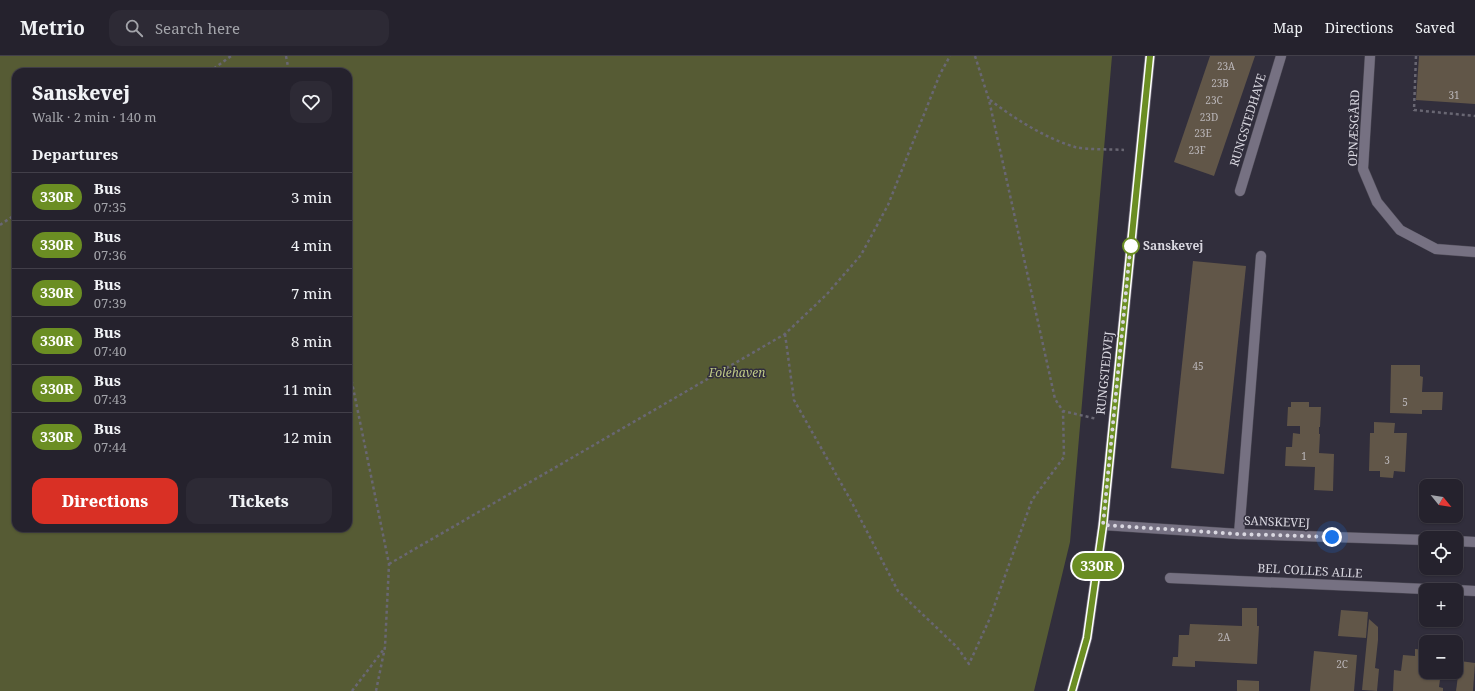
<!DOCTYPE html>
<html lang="en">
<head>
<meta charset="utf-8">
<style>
	:root { --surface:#25222d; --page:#2d2a35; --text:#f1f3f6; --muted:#a3a4aa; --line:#423f49; --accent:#d93025 }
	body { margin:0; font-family:"Noto Serif",serif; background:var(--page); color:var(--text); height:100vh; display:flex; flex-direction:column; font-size:15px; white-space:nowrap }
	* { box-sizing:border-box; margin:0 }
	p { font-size:13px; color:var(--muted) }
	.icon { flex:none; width:22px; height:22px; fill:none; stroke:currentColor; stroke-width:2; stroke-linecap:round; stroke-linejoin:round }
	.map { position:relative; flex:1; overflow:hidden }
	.sheet { position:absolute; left:12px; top:12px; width:340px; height:464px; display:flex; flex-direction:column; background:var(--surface); border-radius:12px; box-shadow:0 1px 3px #0004,0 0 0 1px var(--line) }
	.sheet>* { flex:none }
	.badge { padding:0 8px; border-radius:13px; font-size:14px; line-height:26px }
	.needle { width:26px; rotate:120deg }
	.buttons { position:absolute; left:1419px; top:423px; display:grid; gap:8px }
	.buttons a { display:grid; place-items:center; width:44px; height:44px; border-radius:8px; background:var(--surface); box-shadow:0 1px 3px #0004,0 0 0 1px var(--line); font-size:20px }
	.you { position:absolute; width:20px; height:20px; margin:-10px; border:3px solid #fff; border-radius:50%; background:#1a73e8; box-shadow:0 0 0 6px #1a73e833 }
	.map>.badge { position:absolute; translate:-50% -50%; box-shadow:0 0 0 2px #fff }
	h2 { padding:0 20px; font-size:15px; line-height:36px }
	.round { display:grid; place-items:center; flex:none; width:42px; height:42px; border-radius:12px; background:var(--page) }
	.summary { display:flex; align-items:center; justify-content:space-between; height:68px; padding:0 20px }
	h1 { font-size:19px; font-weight:800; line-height:30px }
	.button { display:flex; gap:8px; margin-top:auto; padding:8px 20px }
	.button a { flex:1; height:46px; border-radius:12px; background:var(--accent); color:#fff; font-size:16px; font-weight:800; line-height:46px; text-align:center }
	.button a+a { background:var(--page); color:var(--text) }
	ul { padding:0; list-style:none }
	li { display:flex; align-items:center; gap:12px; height:48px; padding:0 20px; border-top:1px solid var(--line) }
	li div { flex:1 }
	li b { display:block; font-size:15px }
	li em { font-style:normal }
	li .badge { min-width:44px; font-weight:700; text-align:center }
	header { display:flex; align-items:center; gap:24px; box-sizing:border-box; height:56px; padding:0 20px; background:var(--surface); border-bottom:1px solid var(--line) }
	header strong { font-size:19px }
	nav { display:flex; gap:22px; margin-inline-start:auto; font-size:14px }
	.search { width:280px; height:36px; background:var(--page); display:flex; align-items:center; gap:10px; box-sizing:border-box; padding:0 14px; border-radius:12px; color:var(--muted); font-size:15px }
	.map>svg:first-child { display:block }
	.forest { fill:#565b34; fill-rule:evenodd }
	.building { fill:#615648 }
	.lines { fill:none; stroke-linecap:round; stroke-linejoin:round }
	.service-casing { stroke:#4f4c58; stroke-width:11 }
	.minor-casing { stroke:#4f4c58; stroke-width:11 }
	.secondary-casing { stroke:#4f4c58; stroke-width:11 }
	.path { stroke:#696773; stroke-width:2.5; stroke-dasharray:3 3; stroke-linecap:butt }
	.service { stroke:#767182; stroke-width:10 }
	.minor { stroke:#767182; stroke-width:10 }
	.secondary { stroke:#767182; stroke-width:10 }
	.line-casing { stroke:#fff; stroke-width:9 }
	.line { stroke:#6b8e23; stroke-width:6 }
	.walk { stroke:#d9d7e0; stroke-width:4; stroke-dasharray:0 7.2 }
	.stop-dot { fill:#fff; stroke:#6b8e23; stroke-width:2 }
	.labels { text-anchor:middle; stroke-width:3; stroke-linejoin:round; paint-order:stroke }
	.number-label { font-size:10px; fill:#bbb7ba }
	.street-label { font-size:12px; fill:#d9d7e0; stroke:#312e3c }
	.stop-label { font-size:12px; font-weight:bold; fill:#d9d7e0; stroke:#312e3c; text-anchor:start }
	.park-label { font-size:12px; font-style:italic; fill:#bfc986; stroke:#312e3c }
</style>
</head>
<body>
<header>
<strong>Metrio</strong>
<div class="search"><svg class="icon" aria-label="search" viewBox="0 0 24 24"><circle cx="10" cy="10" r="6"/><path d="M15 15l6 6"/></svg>Search here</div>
<nav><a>Map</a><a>Directions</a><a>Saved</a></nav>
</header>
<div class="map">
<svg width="1475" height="635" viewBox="0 0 1475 635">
	<rect width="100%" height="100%" fill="#312e3c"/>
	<!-- forest -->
	<path class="forest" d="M0,0H1112L1070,486L1034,635H0ZM16,16H348V472H16Z"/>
	<!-- building -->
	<g class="building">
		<path d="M1210,0H1255L1214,120L1174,106Z"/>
		<path d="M1419,0H1475V48L1416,44Z"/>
		<path d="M1193,205L1246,210L1224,418L1171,412Z"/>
		<path d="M1391,309H1420V320L1423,321L1422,336H1443L1442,354H1422V358L1390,357Z"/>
		<path d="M1291,346H1309V351H1321L1320,371H1319V378H1320L1319,397L1334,398L1333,435L1314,434L1315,411L1285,410L1286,391H1292L1293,377L1300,378V370H1287L1288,351H1291Z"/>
		<path d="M1374,366L1395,367L1394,377H1407L1405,416L1394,415L1393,422L1380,421V415H1369L1370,377H1374Z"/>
		<path d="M1242,552H1257V570H1259L1257,608L1195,605V611L1172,610L1173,601H1178L1179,579H1189L1190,568L1242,570Z"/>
		<path d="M1341,554L1368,556L1366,582L1338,580Z"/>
		<path d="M1369,563L1378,571V584L1375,612L1379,613L1377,635L1362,634Z"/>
		<path d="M1415,593L1426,594V616H1441L1439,631L1443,632V635H1393L1394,614L1401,615L1403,599L1415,600Z"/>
		<path d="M1314,595L1357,599L1354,635H1310Z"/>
		<path d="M1460,605L1475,607L1473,635H1456Z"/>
		<path d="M1237,624L1259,625V635H1237Z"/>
	</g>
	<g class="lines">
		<defs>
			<path id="service" d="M1239,478L1261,200"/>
			<g id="minor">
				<path d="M1370,0L1363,113L1377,146L1400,174L1436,193L1475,196"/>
				<path d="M1240,135L1281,0"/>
				<path d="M1103,469L1239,478L1426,484"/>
				<path d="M1456,485L1475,486"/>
				<path d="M1170,522L1449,534"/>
				<path d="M1456,534L1475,535"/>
			</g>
			<path id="secondary" d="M1072,635L1087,582L1103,469L1150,0"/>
		</defs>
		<!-- service casing -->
		<use href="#service" class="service-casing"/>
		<!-- minor casing -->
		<use href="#minor" class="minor-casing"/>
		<!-- secondary casing -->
		<use href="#secondary" class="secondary-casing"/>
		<!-- path -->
		<g class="path">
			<path d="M286,0L289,16"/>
			<path d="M975,0L989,44L1055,343L1063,355L1097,363"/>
			<path d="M1416,0L1414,54L1475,60"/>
			<path d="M209,16L231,0"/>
			<path d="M990,44C1015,63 1045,82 1075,91C1088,94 1110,93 1124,94"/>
			<path d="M0,169L16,158"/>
			<path d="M785,278L794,344L850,443L898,535L957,591L969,608L990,562L1032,444L1064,401L1063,355"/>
			<path d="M348,307L389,508L385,591L376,635"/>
			<path d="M389,508L785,278L827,238L861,199L888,149L940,18L950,0"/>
			<path d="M352,635L384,593"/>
		</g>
		<!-- service -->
		<use href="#service" class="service"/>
		<!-- minor -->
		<use href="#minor" class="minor"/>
		<!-- secondary -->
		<use href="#secondary" class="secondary"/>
	</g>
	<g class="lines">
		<defs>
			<path id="line" d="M1072,635L1087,582L1103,469L1150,0"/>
		</defs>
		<!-- line casing -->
		<use href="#line" class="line-casing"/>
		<!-- line -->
		<use href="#line" class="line"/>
		<!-- walk -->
		<path class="walk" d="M1131,190V185L1103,469L1239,478L1332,481"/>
	</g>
	<!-- markers -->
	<circle class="stop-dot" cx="1131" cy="190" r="8"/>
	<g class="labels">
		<!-- number labels -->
		<g class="number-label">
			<text x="1226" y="14">23A</text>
			<text x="1220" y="31">23B</text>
			<text x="1454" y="43">31</text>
			<text x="1214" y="48">23C</text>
			<text x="1209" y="65">23D</text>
			<text x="1203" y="81">23E</text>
			<text x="1197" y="98">23F</text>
			<text x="1198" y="314">45</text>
			<text x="1405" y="350">5</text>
			<text x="1304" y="404">1</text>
			<text x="1387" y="408">3</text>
			<text x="1224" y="585">2A</text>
			<text x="1342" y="612">2C</text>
		</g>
		<!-- street labels -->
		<g class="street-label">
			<text transform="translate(1248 64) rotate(-73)" y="4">RUNGSTEDHAVE</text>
			<text transform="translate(1354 72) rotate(-88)" y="4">OPNÆSGÅRD</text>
			<text transform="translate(1105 317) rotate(-84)" y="4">RUNGSTEDVEJ</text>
			<text transform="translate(1277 466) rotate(2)" y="4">SANSKEVEJ</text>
			<text transform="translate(1310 515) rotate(3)" y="4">BEL COLLES ALLE</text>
		</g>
		<!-- stop labels -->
		<g class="stop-label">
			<text x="1143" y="194">Sanskevej</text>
		</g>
		<!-- park labels -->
		<g class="park-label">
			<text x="737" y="321">Folehaven</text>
		</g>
	</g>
</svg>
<div class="buttons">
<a><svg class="needle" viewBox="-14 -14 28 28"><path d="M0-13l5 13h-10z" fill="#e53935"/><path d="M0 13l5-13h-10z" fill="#a3a4aa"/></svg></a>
<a><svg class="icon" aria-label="locate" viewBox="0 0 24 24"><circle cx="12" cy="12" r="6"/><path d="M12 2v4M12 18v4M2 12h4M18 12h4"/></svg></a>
<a>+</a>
<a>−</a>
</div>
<div class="you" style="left:1332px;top:481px"></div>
<b class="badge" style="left:1097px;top:510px;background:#6b8e23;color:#fff">330R</b>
<section class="sheet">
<div class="summary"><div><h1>Sanskevej</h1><p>Walk · 2 min · 140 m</p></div><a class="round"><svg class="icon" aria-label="heart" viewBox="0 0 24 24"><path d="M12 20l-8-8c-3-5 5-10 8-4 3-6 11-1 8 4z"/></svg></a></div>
<h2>Departures</h2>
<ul>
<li><span class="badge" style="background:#6b8e23;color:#fff">330R</span><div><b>Bus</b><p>07:35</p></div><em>3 min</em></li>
<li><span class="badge" style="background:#6b8e23;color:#fff">330R</span><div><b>Bus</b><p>07:36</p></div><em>4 min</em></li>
<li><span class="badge" style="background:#6b8e23;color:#fff">330R</span><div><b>Bus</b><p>07:39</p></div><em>7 min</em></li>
<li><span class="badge" style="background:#6b8e23;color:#fff">330R</span><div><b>Bus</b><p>07:40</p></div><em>8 min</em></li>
<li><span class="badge" style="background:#6b8e23;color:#fff">330R</span><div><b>Bus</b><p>07:43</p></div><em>11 min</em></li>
<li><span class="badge" style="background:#6b8e23;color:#fff">330R</span><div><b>Bus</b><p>07:44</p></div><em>12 min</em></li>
</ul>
<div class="button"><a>Directions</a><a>Tickets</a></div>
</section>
</div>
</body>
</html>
